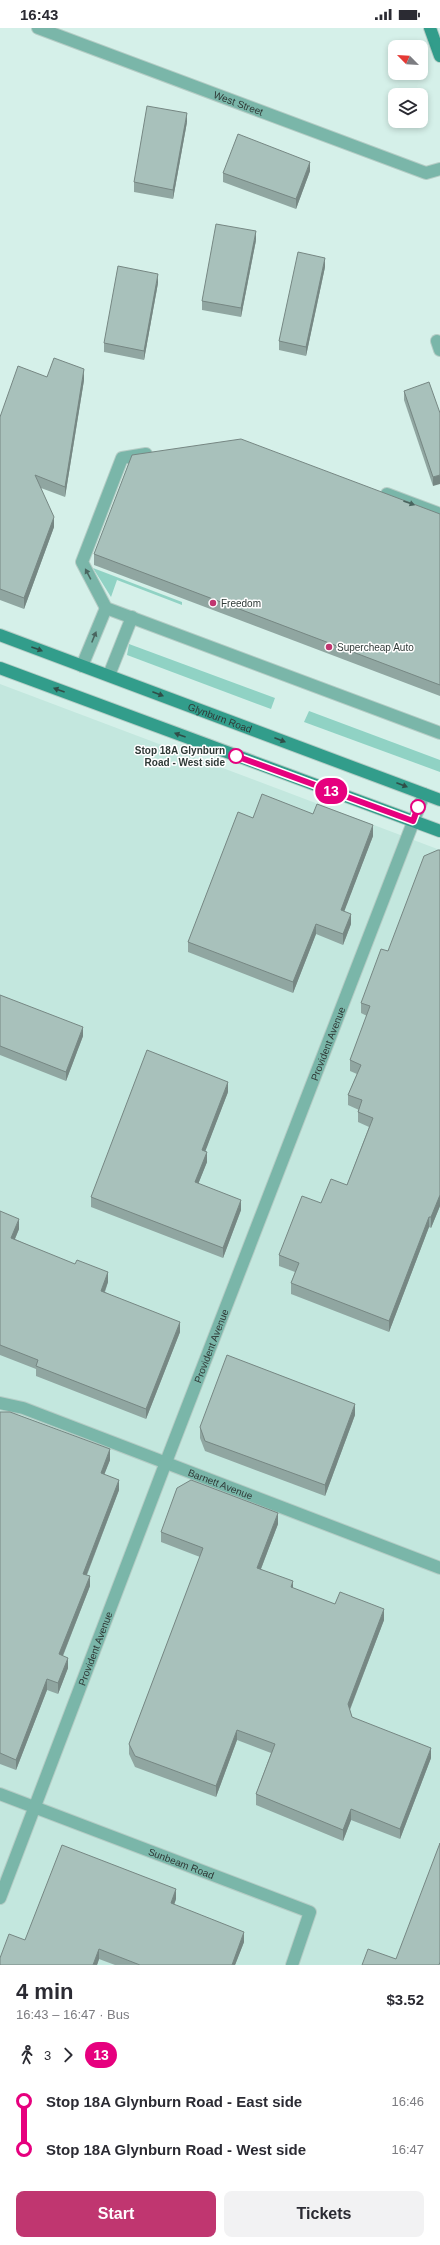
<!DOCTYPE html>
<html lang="en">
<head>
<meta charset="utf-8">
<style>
	:root { --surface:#fff; --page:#f2f2f3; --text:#2b2b33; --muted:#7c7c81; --accent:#c03670 }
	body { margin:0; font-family:Helvetica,sans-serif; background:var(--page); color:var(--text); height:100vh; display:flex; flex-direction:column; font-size:15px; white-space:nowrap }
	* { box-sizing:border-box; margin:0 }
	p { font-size:13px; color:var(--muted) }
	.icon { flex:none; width:22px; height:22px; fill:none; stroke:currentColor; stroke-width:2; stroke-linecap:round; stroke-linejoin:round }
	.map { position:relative; height:1937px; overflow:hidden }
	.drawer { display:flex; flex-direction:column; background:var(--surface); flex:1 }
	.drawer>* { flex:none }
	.badge { padding:0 8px; border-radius:13px; font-size:14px; line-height:26px }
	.needle { width:26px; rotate:294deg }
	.tools { position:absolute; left:388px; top:12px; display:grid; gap:8px }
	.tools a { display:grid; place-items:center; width:40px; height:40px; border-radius:8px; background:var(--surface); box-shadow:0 2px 6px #0003; font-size:20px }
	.map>.badge { position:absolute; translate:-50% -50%; box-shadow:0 0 0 2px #fff }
	.legs { display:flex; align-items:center; gap:6px; height:44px; padding:0 16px; font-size:13px }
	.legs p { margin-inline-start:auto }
	.head { display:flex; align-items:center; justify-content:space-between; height:68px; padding:0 16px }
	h1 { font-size:22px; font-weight:700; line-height:30px }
	.action { display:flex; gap:8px; margin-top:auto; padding:8px 16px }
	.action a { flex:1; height:46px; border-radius:8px; background:var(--accent); color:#fff; font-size:16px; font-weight:700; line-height:46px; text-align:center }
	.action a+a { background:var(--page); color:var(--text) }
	ul { padding:0 16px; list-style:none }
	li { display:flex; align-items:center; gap:14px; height:48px; font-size:15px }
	li i { display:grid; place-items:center; width:6px; height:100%; margin:0 5px; background:currentColor }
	li i::after { content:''; width:10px; height:10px; margin:-5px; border:3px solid; border-radius:50%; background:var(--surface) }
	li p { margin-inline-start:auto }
	li:first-child i { background:linear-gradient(#0000 50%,currentColor 0) }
	li:last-child i { background:linear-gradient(currentColor 50%,#0000 0) }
	.status { display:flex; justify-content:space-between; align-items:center; height:28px; padding:0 20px; background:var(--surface); direction:ltr }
	.status svg { height:11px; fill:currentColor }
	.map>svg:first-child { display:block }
	.built { fill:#c3e7de }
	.green { fill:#90d2c4 }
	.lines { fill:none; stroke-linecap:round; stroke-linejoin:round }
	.lane-casing { stroke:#b4ccc5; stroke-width:14 }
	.street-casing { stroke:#b4ccc5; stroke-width:14 }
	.secondary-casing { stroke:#b4ccc5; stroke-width:14 }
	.lane { stroke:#7ab6a9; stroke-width:12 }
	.street { stroke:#7ab6a9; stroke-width:12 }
	.secondary { stroke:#329d8b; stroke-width:12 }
	.wall { fill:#90a6a1 }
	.shaded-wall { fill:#768783 }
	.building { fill:#a8c1bb; stroke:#768783 }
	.oneway { fill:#49655f }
	.oneway2 { fill:#304e48 }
	.line-1-casing { stroke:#fff; stroke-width:9 }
	.line-1 { stroke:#e6007e; stroke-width:6 }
	.poi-dot { fill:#c03670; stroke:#fff; stroke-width:1.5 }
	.stop-1-dot { fill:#fff; stroke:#e6007e; stroke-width:2 }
	.labels { text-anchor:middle; stroke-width:3; stroke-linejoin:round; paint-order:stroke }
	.street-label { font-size:10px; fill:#2f3a37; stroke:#fff }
	.poi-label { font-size:10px; fill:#2f3a37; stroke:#fff; text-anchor:start }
	.stop-label { font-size:10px; font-weight:bold; fill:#2f3a37; stroke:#fff; text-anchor:end }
</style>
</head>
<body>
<div class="status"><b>16:43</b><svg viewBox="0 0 49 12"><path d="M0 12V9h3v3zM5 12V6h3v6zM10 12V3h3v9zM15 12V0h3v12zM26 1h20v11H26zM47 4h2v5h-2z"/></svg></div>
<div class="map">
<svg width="440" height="1937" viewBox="0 0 440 1937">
	<rect width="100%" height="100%" fill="#d5f0e9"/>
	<!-- built -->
	<path class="built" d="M0,656L440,822V1937H0Z"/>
	<!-- green -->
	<g class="green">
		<path d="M93,540L182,574V577L117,552L111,569Z"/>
		<path d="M129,616L275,670L271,681L127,627Z"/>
		<path d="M309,683L440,732V744L304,694Z"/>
	</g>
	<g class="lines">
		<defs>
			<g id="lane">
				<path d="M146,426L122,430L82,534L106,580L440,705"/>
				<path d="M387,466L440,486"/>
				<path d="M82,638L106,580"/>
				<path d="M109,647L132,589"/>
			</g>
			<g id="street">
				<path id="s1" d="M38,0L426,145L440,141"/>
				<path d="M437,313L440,322"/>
				<path id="s2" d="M0,1375L23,1380L440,1540"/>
				<path id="s3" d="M0,1766L310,1884L292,1937"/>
				<path id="s4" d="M0,1870L166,1434L424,766"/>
			</g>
			<g id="secondary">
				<path d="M430,0L440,28"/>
				<path id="s5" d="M0,607L440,772"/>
				<path d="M0,640L440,803"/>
			</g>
		</defs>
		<!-- lane casing -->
		<use href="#lane" class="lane-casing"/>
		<!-- street casing -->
		<use href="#street" class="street-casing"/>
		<!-- secondary casing -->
		<use href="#secondary" class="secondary-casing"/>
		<!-- lane -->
		<use href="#lane" class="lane"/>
		<!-- street -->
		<use href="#street" class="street"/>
		<!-- secondary -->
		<use href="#secondary" class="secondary"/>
	</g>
	<!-- wall -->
	<g class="wall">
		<path d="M187,94L173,171L134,164V154Z"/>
		<path d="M310,143L296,181L223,154V145Z"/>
		<path d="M256,212L241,289L202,282V273Z"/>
		<path d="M325,239L306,328L279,322V313Z"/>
		<path d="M158,255L144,332L104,324V315Z"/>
		<path d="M47,349L84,352L65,469L41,460L54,499L24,581L0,572V389Z"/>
		<path d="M404,363L440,385L433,458L404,372Z"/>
		<path d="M440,486V668L94,537V526Z"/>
		<path d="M313,786L373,808L344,883L351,896L343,917L316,906L293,965L188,924V914L253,790Z"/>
		<path d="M440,822V1178L431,1200L429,1199L389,1304L291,1266V1255L295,1244L279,1238V1227L321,1175L347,1157L369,1099L358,1094V1084L359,1082L348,1077V1067L357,1046L350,1043V1032L367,988L361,985V975Z"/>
		<path d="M0,967L83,1008L66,1053L0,1027Z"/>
		<path d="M228,1064L205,1123L207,1134L198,1156L241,1182L223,1230L91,1179V1169Z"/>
		<path d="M0,1183L19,1201L15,1211L108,1254L105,1264L180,1304L146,1391L36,1348V1341L0,1327Z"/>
		<path d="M0,1384L110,1432L104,1446L119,1462L87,1547L90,1558L63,1628L68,1640L58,1666L47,1662L16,1742L0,1736Z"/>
		<path d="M355,1387L325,1468L205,1423L200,1410V1399Z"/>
		<path d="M278,1496L261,1541L293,1560L335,1576L384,1592L350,1682L352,1689L431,1730L400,1811L351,1792L343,1813L256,1777V1766L271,1725L237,1712L216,1769L135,1739L129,1726V1716L200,1529L161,1514V1504Z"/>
		<path d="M176,1871L174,1877L244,1914L235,1937H115L99,1931L97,1937H0L25,1912Z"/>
	</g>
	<!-- shaded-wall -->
	<g class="shaded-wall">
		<path d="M187,85V94L173,171V162Z"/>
		<path d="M310,134V143L296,181V171Z"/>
		<path d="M256,203V212L241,289V280Z"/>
		<path d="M325,230V239L306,328V319Z"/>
		<path d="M158,246V255L144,332V323Z"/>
		<path d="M84,341V352L65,469V459Z"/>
		<path d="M440,447V456L433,458V449Z"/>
		<path d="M54,489V499L24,581V570Z"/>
		<path d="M373,797V808L341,892V882Z"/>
		<path d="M351,886V896L343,917V906Z"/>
		<path d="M316,896V906L293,965V954Z"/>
		<path d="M83,999V1008L66,1053V1044Z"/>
		<path d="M228,1054V1064L202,1132V1122Z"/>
		<path d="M207,1124V1134L195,1164V1154Z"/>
		<path d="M440,1167V1178L431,1200V1189Z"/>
		<path d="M241,1172V1182L223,1230V1220Z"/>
		<path d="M429,1189V1199L389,1304V1293Z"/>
		<path d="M19,1191V1201L11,1220V1210Z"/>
		<path d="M108,1244V1254L101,1273V1263Z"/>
		<path d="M180,1294V1304L146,1391V1381Z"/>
		<path d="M355,1376V1387L325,1468V1457Z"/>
		<path d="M110,1421V1432L101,1455V1445Z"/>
		<path d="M119,1452V1462L83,1556V1546Z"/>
		<path d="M278,1485V1496L257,1551V1540Z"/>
		<path d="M90,1548V1558L59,1637V1626Z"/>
		<path d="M293,1553V1563L291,1559Z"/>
		<path d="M384,1581V1592L348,1686V1676Z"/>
		<path d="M68,1630V1640L58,1666V1655Z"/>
		<path d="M47,1651V1662L16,1742V1732Z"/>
		<path d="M237,1702V1712L216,1769V1758Z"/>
		<path d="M431,1720V1730L400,1811V1801Z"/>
		<path d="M351,1781V1792L343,1813V1802Z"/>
		<path d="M176,1861V1871L171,1885V1875Z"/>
		<path d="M244,1904V1914L235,1937H232Z"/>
		<path d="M99,1921V1931L97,1937H93Z"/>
	</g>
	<!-- building -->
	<g class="building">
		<path d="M147,78L187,85L173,162L134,154Z"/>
		<path d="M238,106L310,134L296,171L223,145Z"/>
		<path d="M216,196L256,203L241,280L202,273Z"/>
		<path d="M298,224L325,230L306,319L279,313Z"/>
		<path d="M118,238L158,246L144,323L104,315Z"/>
		<path d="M54,330L84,341L65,459L35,447L54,489L24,570L0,561V389L18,338L47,349Z"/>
		<path d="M429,354L440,385V447L433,449L404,363Z"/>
		<path d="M241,411L440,486V657L94,526L132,427Z"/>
		<path d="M262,766L313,786L317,776L373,797L341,882L351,886L343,906L316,896L293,954L188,914L238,784L253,790Z"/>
		<path d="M438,822H440V1167L431,1189H429L389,1293L291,1255L299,1235L279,1227L302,1168L321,1175L331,1151L347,1157L373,1090L358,1084L362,1072L348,1067L361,1037L350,1032L370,978L361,975L381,921L388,923L424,828Z"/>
		<path d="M0,967L83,999L66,1044L0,1018Z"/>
		<path d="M147,1022L228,1054L202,1122L207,1124L195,1154L241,1172L223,1220L91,1169Z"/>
		<path d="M0,1183L19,1191L11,1210L75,1236L77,1232L108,1244L101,1263L180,1294L146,1381L36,1338L38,1332L0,1317Z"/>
		<path d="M227,1327L355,1376L325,1457L205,1413L200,1399Z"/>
		<path d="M0,1384H10L110,1421L101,1445L119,1452L83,1546L90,1548L59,1626L68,1630L58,1655L47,1651L16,1732L0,1725Z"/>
		<path d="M191,1452L278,1485L257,1540L293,1553L291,1559L335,1576L340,1564L384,1581L348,1676L352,1689L431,1720L400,1801L351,1781L343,1802L256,1766L275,1716L237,1702L216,1758L135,1728L129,1716L203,1520L161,1504L177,1460Z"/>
		<path d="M440,1815V1934L439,1937H362L368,1921L396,1931Z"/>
		<path d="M62,1817L176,1861L171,1875L244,1904L232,1937H140L99,1921L93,1937H0V1930L9,1906L25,1912Z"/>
	</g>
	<!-- one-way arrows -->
	<defs><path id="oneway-solid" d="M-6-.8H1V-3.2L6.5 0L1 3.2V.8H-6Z"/></defs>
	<g class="oneway">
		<use href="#oneway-solid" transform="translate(409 475) rotate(20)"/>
		<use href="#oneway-solid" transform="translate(88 546) rotate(-118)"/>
		<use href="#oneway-solid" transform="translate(94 609) rotate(-68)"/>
	</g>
	<g class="oneway2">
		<use href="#oneway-solid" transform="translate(37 621) rotate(20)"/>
		<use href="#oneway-solid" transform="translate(59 662) rotate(-160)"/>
		<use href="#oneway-solid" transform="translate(158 666) rotate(21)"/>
		<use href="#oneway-solid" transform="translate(180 707) rotate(-160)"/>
		<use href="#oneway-solid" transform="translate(280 712) rotate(21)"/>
		<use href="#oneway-solid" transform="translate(402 757) rotate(21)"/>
	</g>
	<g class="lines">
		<defs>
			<path id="line-1" d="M236,728L413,793L418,779"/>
		</defs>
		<!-- line-1 casing -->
		<use href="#line-1" class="line-1-casing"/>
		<!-- line-1 -->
		<use href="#line-1" class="line-1"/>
	</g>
	<!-- markers -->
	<g class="poi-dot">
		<circle cx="213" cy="575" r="4"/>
		<circle cx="329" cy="619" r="4"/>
	</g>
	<g class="stop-1-dot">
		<circle cx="236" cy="728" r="7"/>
		<circle cx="418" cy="779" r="7"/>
	</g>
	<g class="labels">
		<!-- street labels -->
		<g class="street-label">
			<text dy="4" stroke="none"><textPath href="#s1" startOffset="214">West Street</textPath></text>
			<text dy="4" stroke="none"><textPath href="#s5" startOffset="235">Glynburn Road</textPath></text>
			<text dy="4" stroke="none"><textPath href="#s4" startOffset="915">Provident Avenue</textPath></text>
			<text dy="4" stroke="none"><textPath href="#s4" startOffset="591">Provident Avenue</textPath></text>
			<text dy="4" stroke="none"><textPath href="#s2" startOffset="235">Barnett Avenue</textPath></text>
			<text dy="4" stroke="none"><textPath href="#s4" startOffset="267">Provident Avenue</textPath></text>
			<text dy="4" stroke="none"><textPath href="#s3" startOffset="194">Sunbeam Road</textPath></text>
		</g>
		<!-- poi labels -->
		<g class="poi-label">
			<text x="221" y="579">Freedom</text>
			<text x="337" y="623">Supercheap Auto</text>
		</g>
		<!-- stop labels -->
		<g class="stop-label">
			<text x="225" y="726">Stop 18A Glynburn<tspan x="225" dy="12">Road - West side</tspan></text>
		</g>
	</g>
</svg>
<div class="tools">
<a><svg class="needle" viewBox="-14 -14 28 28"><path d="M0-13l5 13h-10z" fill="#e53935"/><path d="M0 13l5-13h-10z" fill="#7c7c81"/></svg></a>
<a><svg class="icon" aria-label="layers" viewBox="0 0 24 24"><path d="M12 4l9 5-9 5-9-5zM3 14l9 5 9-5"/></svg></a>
</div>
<b class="badge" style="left:331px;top:763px;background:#e6007e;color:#fff">13</b>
</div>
<section class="drawer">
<div class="head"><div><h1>4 min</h1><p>16:43 – 16:47 · Bus</p></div><b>$3.52</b></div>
<div class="legs"><svg class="icon" aria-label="walk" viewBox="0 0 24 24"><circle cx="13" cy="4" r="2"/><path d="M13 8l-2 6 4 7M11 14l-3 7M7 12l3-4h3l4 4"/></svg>3<svg class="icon" aria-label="forward" viewBox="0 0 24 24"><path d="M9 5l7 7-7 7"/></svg><b class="badge" style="background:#e6007e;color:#fff">13</b></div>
<ul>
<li><i style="color:#e6007e"></i><b>Stop 18A Glynburn Road - East side</b><p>16:46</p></li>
<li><i style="color:#e6007e"></i><b>Stop 18A Glynburn Road - West side</b><p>16:47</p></li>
</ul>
<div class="action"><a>Start</a><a>Tickets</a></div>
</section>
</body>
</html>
